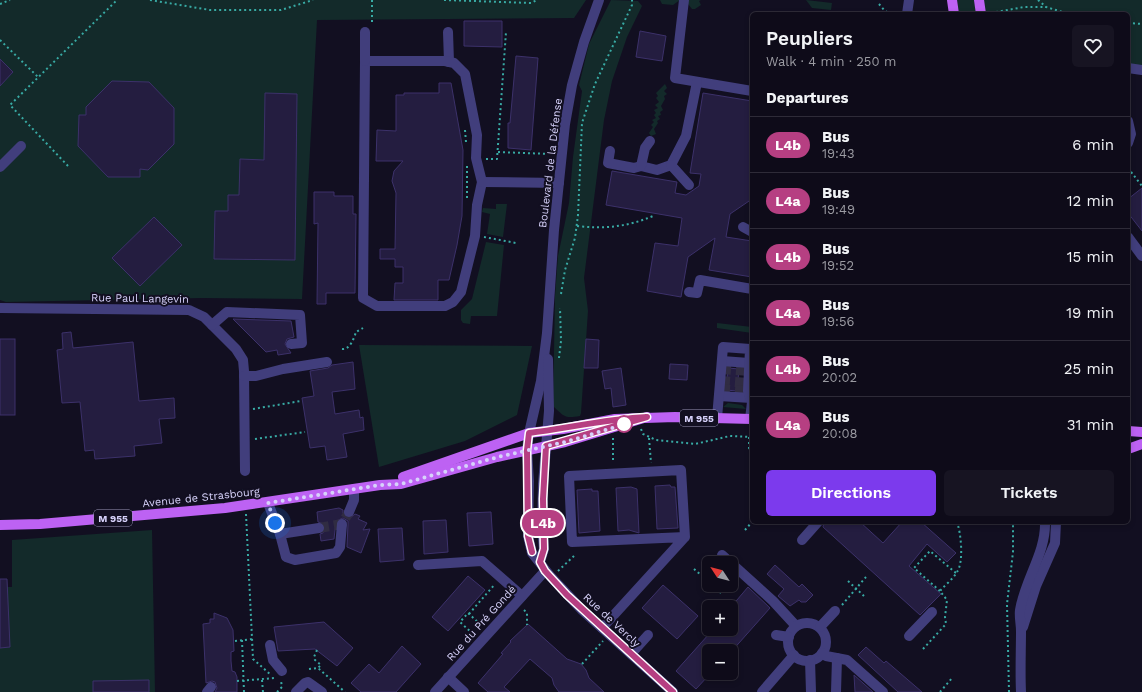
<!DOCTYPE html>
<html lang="en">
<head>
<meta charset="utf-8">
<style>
	:root { --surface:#0e0b19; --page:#171422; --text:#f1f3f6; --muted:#9b9ba2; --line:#2e2b38; --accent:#7c3aed }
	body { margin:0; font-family:"Work Sans",sans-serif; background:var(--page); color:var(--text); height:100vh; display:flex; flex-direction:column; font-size:15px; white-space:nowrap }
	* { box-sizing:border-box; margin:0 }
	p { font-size:13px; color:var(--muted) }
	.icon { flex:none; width:22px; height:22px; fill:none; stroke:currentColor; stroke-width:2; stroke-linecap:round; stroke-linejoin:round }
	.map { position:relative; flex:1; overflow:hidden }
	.sheet { position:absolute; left:750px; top:12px; width:380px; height:512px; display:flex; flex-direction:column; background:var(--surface); border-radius:6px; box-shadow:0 2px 6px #0003,0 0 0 1px var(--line) }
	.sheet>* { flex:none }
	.badge { padding:0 8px; border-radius:13px; font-size:14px; line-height:26px }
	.needle { width:26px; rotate:306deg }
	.buttons { position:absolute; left:702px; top:556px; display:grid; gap:8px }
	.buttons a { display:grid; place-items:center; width:36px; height:36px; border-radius:6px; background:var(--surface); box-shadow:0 2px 6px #0003,0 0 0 1px var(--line); font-size:20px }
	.you { position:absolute; width:20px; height:20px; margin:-10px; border:3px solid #fff; border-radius:50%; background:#1a73e8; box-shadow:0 0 0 6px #1a73e833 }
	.map>.badge { position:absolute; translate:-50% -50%; box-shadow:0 0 0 2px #fff }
	h2 { padding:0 16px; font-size:15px; line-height:36px }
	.round { display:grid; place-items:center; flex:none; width:42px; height:42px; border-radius:6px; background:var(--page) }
	.headline { display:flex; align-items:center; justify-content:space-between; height:68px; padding:0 16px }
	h1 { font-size:19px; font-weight:600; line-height:30px }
	.action { display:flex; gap:8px; margin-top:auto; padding:8px 16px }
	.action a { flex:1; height:46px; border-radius:6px; background:var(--accent); color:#fff; font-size:16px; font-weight:600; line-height:46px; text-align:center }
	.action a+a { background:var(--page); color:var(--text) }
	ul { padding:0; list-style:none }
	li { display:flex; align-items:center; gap:12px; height:56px; padding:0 16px; border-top:1px solid var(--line) }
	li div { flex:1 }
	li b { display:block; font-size:15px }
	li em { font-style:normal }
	li .badge { min-width:44px; font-weight:700; text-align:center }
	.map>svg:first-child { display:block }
	.green { fill:#132a2a }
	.building { fill:#241d40; stroke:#3c316a }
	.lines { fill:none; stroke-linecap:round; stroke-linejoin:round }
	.minor-tunnel { stroke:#302c42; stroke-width:10; stroke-dasharray:10 5; stroke-linecap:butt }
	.path { stroke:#38aaa4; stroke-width:2; stroke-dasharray:2 3; stroke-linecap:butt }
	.minor { stroke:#413e7c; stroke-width:10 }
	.major { stroke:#bd62f3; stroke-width:10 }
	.line-casing { stroke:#fff; stroke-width:9 }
	.line { stroke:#b63f82; stroke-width:6 }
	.walk { stroke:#d7d2fb; stroke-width:4; stroke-dasharray:0 7.2 }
	.stop-dot { fill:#fff; stroke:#b63f82; stroke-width:2 }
	.labels { text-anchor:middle; stroke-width:4; stroke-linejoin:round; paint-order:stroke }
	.shield { fill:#120f21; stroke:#9c98ba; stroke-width:1 }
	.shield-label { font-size:10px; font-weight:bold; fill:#d7d2fb }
	.street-label { font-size:11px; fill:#d7d2fb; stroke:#120f21 }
</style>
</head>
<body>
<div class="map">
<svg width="1142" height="692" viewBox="0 0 1142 692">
	<rect width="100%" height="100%" fill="#120f21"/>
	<!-- green -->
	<g class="green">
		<path d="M0,0H586L574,18L317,20L302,299L202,298L6,302L0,300Z"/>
		<path d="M611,0L638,1L642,6L627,37L612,81L604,120L584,278L588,311L581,413L580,416C564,419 564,416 553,406L555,296L558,256L569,203L573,157L582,91L579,85L589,44Z"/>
		<path d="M660,0H680L673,5L662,4Z"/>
		<path d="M688,0H701L699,1L701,5L695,9H692L688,4Z"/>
		<path d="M806,0L832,3L831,10L812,8Z"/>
		<path d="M957,0H974L976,11L959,14Z"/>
		<path d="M979,0H1142V70L1128,68V14H981Z"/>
		<path d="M665,84L667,88L664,91L667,94L664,96L665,99L661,106L663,110L660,112L661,115L658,116L660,119L657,121L658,123L654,129L656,134L651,136L649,133L653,127L651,125L654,122L652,120L656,118L654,115L656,113L654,110L658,108L655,105L659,102L656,98L658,96L656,93Z"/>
		<path d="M496,204H507L503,237L487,234L490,214L482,212L483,208L496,209Z"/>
		<path d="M486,242L504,245L497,316H471L470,324L463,323L461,320V310L472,299Z"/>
		<path d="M717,323L752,327V333L717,328Z"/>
		<path d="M359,345L532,346L517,415L465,441L379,467Z"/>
		<path d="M728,403L742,405L746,409L723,407Z"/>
		<path d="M152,530L155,692H0V587H12V540Z"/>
	</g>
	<!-- building -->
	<g class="building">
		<path d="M464,21H502V47L464,46Z"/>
		<path d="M640,31L666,36L662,61L636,57Z"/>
		<path d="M516,56L538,58L531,150L508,148V123H510Z"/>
		<path d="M0,59L13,72L0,86Z"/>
		<path d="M112,81L149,82L174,108V144L148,170L140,169V177H108L78,146L79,115H86V107Z"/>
		<path d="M439,83H451L463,150L462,216L457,245L449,280H438V300H394L395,283H403V267H395V259H380V249H395L396,193L392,181L394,171L403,161H376L377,130L396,131V95H404V93H439Z"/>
		<path d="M265,93L297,94L295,260L214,259L215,211H228V195H239L240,159L264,160Z"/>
		<path d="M703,93L752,101V199L730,214L726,237L752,241V277L709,270L715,238L688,257L681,297L647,291L655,243L678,246L682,218L606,205L612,171L677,182L675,193L686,195L699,186L701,174L690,173Z"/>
		<path d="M1142,188V231L1128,213V199Z"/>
		<path d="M314,192H334V196H353V214H356L355,293H326V304H317L318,223L314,224Z"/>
		<path d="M154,217L182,245L140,286L112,258Z"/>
		<path d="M233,319L291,321L294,337L287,339L285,344L291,353L278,355L277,350L266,352Z"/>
		<path d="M71,332L73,348L133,342L139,401L174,398L175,418L159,419L162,443L134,446L135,456L95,459L94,450L85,451L80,402L62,403L57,350L63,349L62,333Z"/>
		<rect x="0" y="339" width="15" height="76"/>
		<path d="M586,339L599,340L598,368H584Z"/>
		<path d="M353,362L355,389L332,392L335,414L359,410L360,418L363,417L364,430L343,434L347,457L327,460L325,446L310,448L302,398L314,396L310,371L328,368L332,365Z"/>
		<path d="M670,364L688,365L687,380L669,379Z"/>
		<path d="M621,368L626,405L613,407L611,388L605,389L602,371Z"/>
		<path d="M728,368L739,369L737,391L726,390Z"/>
		<path d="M670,485L671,487H675L678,528L657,529L655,486Z"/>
		<path d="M631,487L637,489L639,533L629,530L618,531L616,488Z"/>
		<path d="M592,489V491H598L600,531L579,533L577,490Z"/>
		<path d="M339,508L343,510V513L346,518H350L355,514L360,516L358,519L367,523L363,530L370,529L361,553L347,547L348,524V521L343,518L336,521L334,539L321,541L320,534L323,533L325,527L324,524L318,522L317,512Z"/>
		<path d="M491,512L493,544L469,546L467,513Z"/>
		<path d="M446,520L448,552L424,554L423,521Z"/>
		<path d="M824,522H860L883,543L902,522H921L956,553L947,562L927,544L909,566L941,594L920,615L823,527Z"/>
		<path d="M402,528L404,560L380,562L378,529Z"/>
		<path d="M775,565L799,587L802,584L813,595L806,602H801L799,600L790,606L778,596L784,589L767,574Z"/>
		<path d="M468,576L485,590L448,631L432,617Z"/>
		<path d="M0,579H7L10,647L0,648Z"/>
		<path d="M663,585L698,616L677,639L642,608Z"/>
		<path d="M748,587L770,608L731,652V650L709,651V675L696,689L676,671L709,634L703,629H731V607Z"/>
		<path d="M214,613L227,618L233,630L234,651L231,652V661L232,671L235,672L237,677V692H215L217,688L215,682L212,681L206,683L203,624L210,623V619H214Z"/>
		<path d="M324,622L353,648L337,666L315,649L278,651L274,627Z"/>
		<path d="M528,624L567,659L581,664L586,670L589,678L604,692H559L554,685L552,678L530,659L504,687L510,692H488L478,683L503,654L501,653L511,642L510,641Z"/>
		<path d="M402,646L421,664L396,692H361L351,683L369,664L379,673Z"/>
		<path d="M866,647L884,663L886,661L922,692H898L858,655Z"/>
		<path d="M854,675L873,692H855Z"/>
		<path d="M149,680V692H93V681Z"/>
	</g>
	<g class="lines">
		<!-- minor-tunnel -->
		<g class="minor-tunnel">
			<path d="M721,369L749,371"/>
			<path d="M720,381L748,383"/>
			<path d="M720,389L748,391"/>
			<path d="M319,528L342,524L349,512"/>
		</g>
		<!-- path -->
		<g class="path">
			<path d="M150,0L210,10H281L313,0"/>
			<path d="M372,0V25"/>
			<path d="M444,0L531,3L537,0"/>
			<path d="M1038,0L1046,7L1069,14"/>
			<path d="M0,4L10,0"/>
			<path d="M879,4L885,11L892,14"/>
			<path d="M991,13L1024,7H1046"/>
			<path d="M1128,23L1142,24"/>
			<path d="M0,40L38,77"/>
			<path d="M465,130L466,142"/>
			<path d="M498,152L550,154"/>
			<path d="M486,159H497L506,32"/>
			<path d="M68,166L10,105L117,0"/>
			<path d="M467,166V200"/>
			<path d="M1128,168L1142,186"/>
			<path d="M577,226C605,229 627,227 653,216"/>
			<path d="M484,237L516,243"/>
			<path d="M561,294L565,270L575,238L578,215L582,123L595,84L632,5V0"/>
			<path d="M342,349C350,350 354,338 356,332L363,328"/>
			<path d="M559,358L561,341L560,308"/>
			<path d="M253,409L301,401"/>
			<path d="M641,429L643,434L656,440L695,444L730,436L752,437"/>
			<path d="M749,437V448L752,457"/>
			<path d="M613,438V463"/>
			<path d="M649,438L651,463"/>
			<path d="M255,439L305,432"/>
			<path d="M242,490L244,496"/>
			<path d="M246,514L253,659L271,675"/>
			<path d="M745,530L752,522"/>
			<path d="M694,569L709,582"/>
			<path d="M558,571L575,555"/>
			<path d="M848,581L864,596"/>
			<path d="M712,585L721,593"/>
			<path d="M940,591L914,568L930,551L956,573"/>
			<path d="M842,605L866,577"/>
			<path d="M524,610L527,613V625"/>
			<path d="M469,614L495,584"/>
			<path d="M473,634L460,622L468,613L481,625"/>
			<path d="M242,640L244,692"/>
			<path d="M235,641L253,639"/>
			<path d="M923,649L946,624L945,617L947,600L940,591C945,585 953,579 957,572C964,562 961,533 957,522"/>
			<path d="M317,650L314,657L315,660L321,665L318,668"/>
			<path d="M582,664L603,641"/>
			<path d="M309,669L318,668L345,692"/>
			<path d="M262,680L263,692"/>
			<path d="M237,681L275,678"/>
			<path d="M277,692L282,687L281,681"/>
			<path d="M940,692L953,677"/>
			<path d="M1009,692L1007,604L1013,552V522"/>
		</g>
		<!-- minor -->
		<g class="minor">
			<path d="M599,0L584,42L572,85L565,124L554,230L547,333L541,381L529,433L527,450L529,481L528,536L532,553L551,577L582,610L673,692"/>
			<path d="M684,0L675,78L752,91"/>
			<path d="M907,14L909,0"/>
			<path d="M448,32L449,62"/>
			<path d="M365,61H445L454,63L465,74L477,135L476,158L482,182L477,205L475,236L461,292L453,302L445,306H377L363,298Z"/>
			<path d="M365,61V32"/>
			<path d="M1128,68L1142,70"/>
			<path d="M1128,121L1131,134L1128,143"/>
			<path d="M610,151L608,163L634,168L641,166L657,170L671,165L686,136L697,82"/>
			<path d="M671,165L689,185"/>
			<path d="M641,166L645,148L650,141"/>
			<path d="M0,167L21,146"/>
			<path d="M482,182L559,183"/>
			<path d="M743,227L752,232"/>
			<path d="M1128,237L1142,256"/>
			<path d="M689,292L697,293L700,280L752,289"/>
			<path d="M0,308L189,310L204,317L236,349L243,360L244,371L245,471"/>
			<path d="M212,325L227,312L300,315L302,343L291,344"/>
			<path d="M722,361L749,363"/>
			<path d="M244,376H256L283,369L327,362"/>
			<path d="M719,396L751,398"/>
			<path d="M717,418L723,347L750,349L748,391L752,402L750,419"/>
			<path d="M268,503L280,534L319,528"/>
			<path d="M349,512L354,500V489"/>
			<path d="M280,534L286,557L295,560L336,553L340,547L342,524"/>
			<path d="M802,540L818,522"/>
			<path d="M722,555L731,563"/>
			<path d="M540,562L544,549L542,528L543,484L549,411L548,359"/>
			<path d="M731,563L773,601L796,626"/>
			<path d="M418,565L482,561L522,596"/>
			<circle cx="807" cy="642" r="19"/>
			<path d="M820,627L835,611"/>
			<path d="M1023,627L1036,586L1055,543L1056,522"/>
			<path d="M602,628L685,537L681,470L569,476L572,542L685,537"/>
			<path d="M776,635L789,637"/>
			<path d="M909,636L932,612"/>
			<path d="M270,645L273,660L282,671"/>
			<path d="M822,653L826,656L847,660L883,692"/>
			<path d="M631,654L648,635"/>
			<path d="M810,660L811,692"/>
			<path d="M448,677L464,692"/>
			<path d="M207,692L211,687"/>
			<path d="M296,692L305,683L308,682L322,692"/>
			<path d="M435,692L545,571"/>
			<path d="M762,692L794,655"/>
			<path d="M836,692L837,658"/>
			<path d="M1021,692C1020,671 1021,651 1021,631C1021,624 1019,616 1020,610C1025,579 1046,553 1045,522"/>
		</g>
		<!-- major -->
		<g class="major">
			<path d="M952,0L954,14"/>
			<path d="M979,0L981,14"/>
			<path d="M1128,431L1142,432"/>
			<path d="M1128,449L1142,444"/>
			<path d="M403,477L529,433L563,429L615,419L675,417L752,419"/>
			<path d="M0,525L40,524L225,508L380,485L401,484L497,457L565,442L647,417"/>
		</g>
	</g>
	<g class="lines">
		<defs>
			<path id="line" d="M532,552L528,536L527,450L529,433C568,428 607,419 647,417L546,446L543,499L544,549L540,562L545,571L567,595L673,692"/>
		</defs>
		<!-- line casing -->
		<use href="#line" class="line-casing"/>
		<!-- line -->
		<use href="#line" class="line"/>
		<!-- walk -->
		<path class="walk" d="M275,523L268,503L380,485L401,484L498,457L565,442L626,424H624"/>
	</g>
	<!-- markers -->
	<circle class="stop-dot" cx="624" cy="424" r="8"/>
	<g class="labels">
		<!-- shield labels -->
		<g class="shield">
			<rect x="680" y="410" width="38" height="16" rx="3"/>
			<rect x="94" y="510" width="38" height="16" rx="3"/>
		</g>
		<g class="shield-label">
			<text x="699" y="422">M 955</text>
			<text x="113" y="522">M 955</text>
		</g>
		<!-- street labels -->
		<g class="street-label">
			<text transform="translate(550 163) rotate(-83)" y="4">Boulevard de la Défense</text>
			<text transform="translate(140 298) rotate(1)" y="4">Rue Paul Langevin</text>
			<text transform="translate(201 497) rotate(-6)" y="4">Avenue de Strasbourg</text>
			<text transform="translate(612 620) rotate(43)" y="4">Rue de Vercly</text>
			<text transform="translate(481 623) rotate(-48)" y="4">Rue du Pré Gondé</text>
		</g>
	</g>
</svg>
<div class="buttons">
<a><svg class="needle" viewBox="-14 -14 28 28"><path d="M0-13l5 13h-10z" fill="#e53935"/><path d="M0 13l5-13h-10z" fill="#9b9ba2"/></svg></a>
<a>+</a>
<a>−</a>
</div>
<div class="you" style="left:275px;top:523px"></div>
<b class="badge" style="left:543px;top:523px;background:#b63f82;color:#fff">L4b</b>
<section class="sheet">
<div class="headline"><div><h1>Peupliers</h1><p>Walk · 4 min · 250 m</p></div><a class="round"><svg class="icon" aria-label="heart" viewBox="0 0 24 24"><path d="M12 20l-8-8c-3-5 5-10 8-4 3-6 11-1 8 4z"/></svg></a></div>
<h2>Departures</h2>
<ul>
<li><span class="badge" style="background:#b63f82;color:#fff">L4b</span><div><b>Bus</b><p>19:43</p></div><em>6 min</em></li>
<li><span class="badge" style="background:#b63f82;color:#fff">L4a</span><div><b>Bus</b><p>19:49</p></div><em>12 min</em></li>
<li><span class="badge" style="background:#b63f82;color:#fff">L4b</span><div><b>Bus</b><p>19:52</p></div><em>15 min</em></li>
<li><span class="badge" style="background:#b63f82;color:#fff">L4a</span><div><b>Bus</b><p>19:56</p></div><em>19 min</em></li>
<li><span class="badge" style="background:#b63f82;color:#fff">L4b</span><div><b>Bus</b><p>20:02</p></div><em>25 min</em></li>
<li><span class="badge" style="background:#b63f82;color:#fff">L4a</span><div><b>Bus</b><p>20:08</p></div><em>31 min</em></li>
</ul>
<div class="action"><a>Directions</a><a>Tickets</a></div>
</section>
</div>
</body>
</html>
